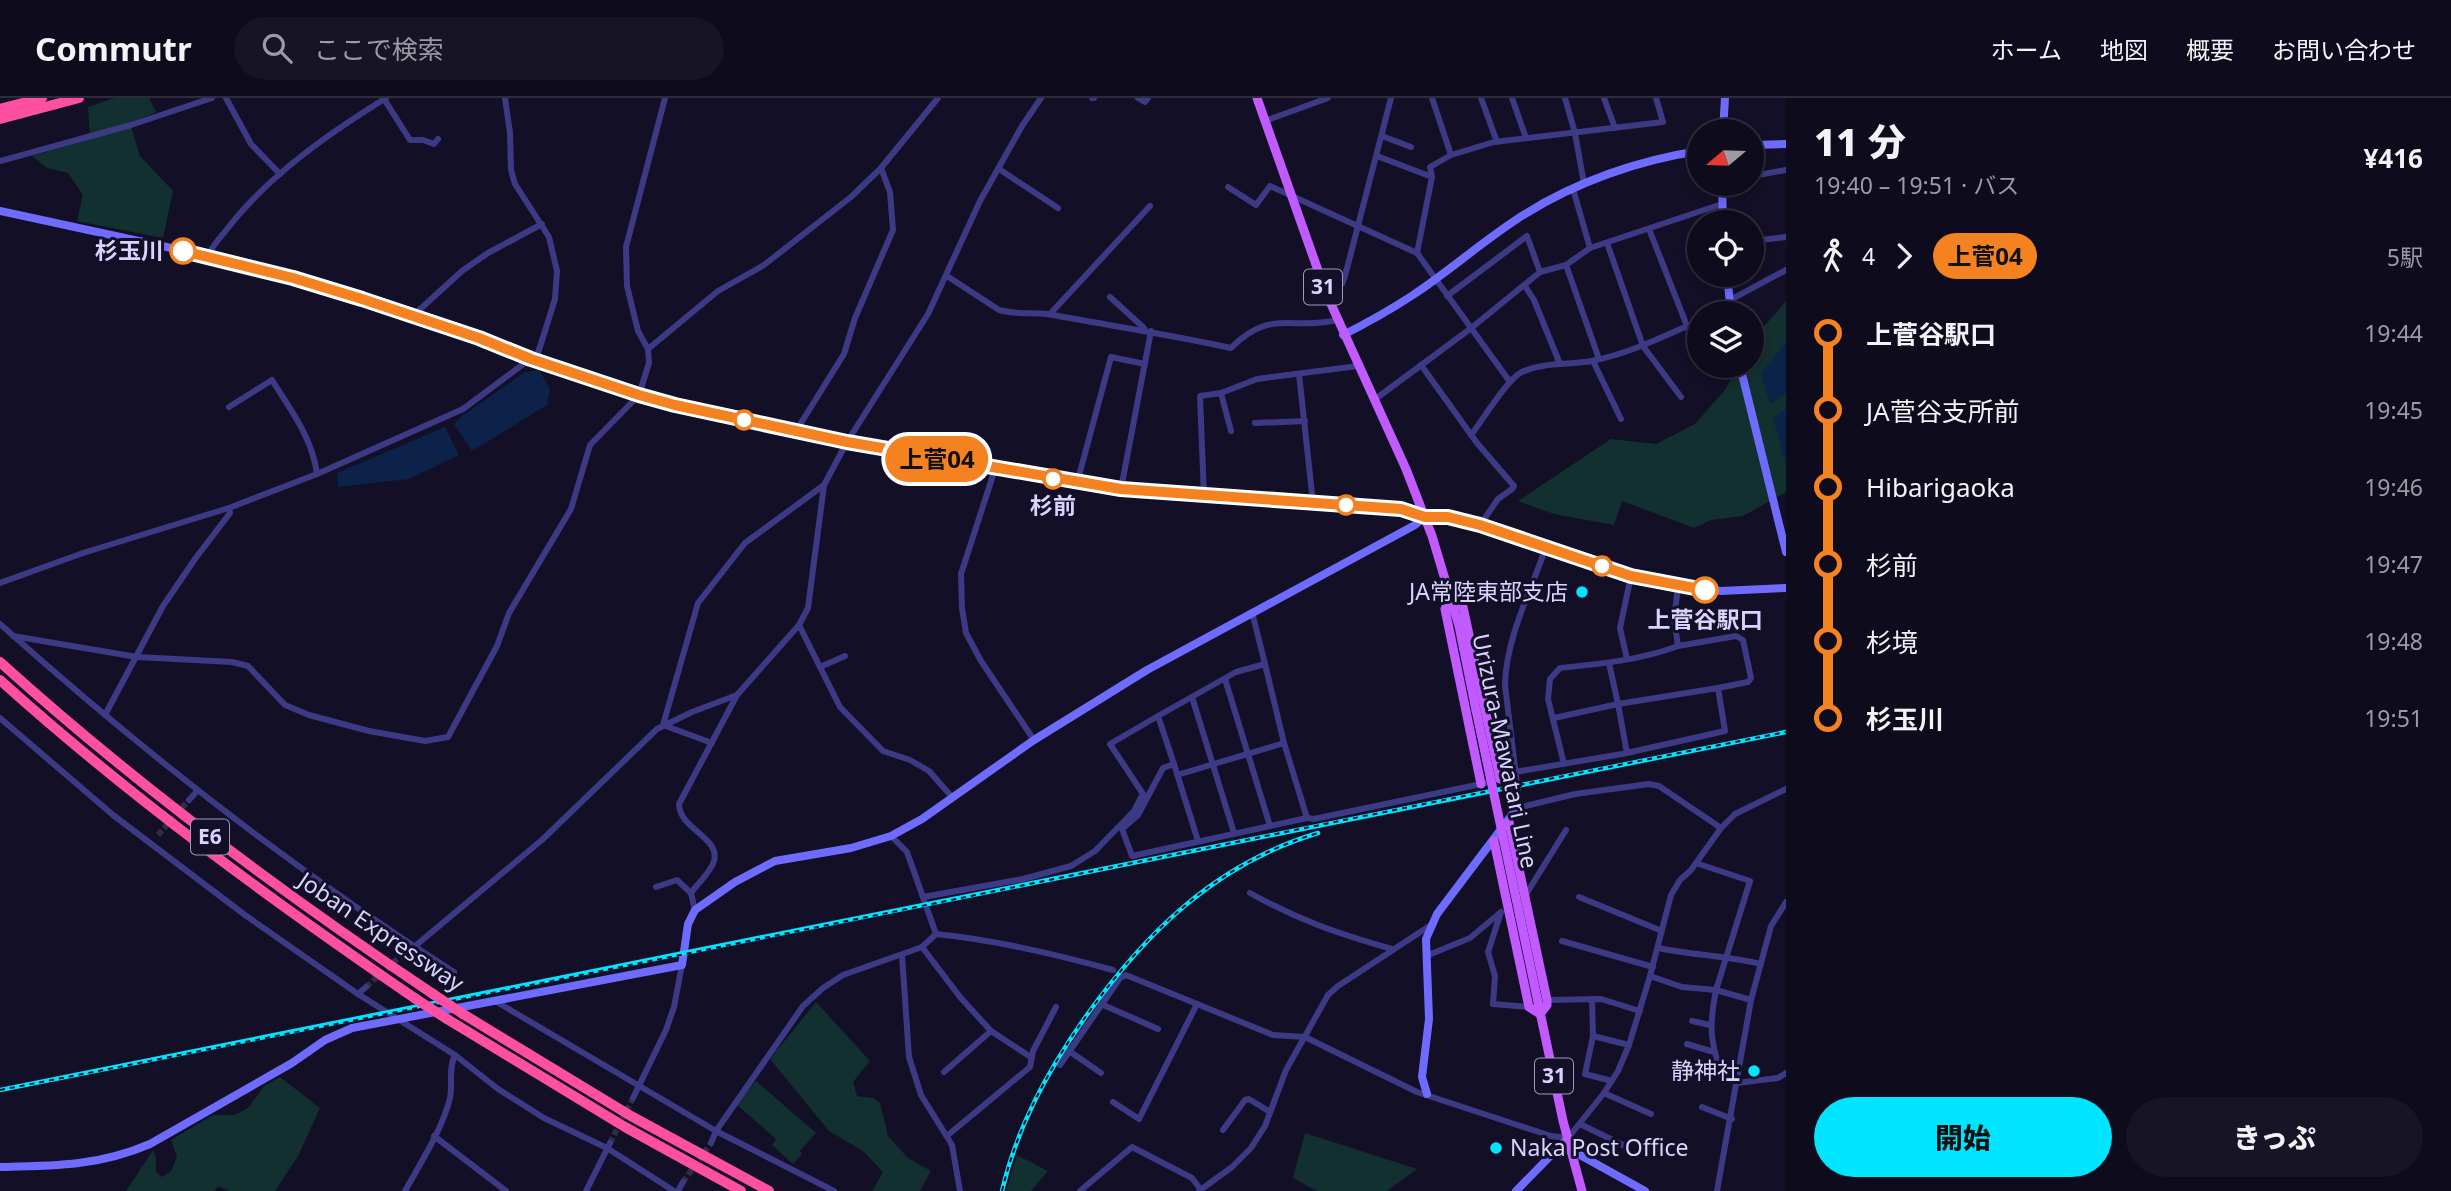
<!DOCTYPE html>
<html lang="ja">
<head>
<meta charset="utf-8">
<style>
	:root { --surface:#0e0b1c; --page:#171425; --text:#f1f3f6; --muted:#9b9ba3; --line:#2e2b3b; --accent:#00e5ff }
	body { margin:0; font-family:"Noto Sans","Noto Sans JP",sans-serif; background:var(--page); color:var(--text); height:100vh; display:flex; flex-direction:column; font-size:26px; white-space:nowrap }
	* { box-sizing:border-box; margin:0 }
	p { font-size:23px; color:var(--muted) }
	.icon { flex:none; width:38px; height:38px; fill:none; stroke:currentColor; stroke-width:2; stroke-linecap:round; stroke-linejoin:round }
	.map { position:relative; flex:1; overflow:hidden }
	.side { display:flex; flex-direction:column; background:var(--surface); width:665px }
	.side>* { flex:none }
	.badge { padding:0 14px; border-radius:23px; font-size:24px; line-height:46px }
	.needle { width:46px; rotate:251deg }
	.fabs { position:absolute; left:1687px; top:21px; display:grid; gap:14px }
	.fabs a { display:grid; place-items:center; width:77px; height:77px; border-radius:50%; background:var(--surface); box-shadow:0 4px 10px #0003,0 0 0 2px var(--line); font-size:35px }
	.map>.badge { position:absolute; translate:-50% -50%; box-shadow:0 0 0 4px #fff }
	.legs { display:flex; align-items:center; gap:10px; height:77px; padding:0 28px; font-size:23px }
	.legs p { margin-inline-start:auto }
	.summary { display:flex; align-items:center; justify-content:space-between; height:119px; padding:0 28px }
	h1 { font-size:38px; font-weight:800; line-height:52px }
	.button { display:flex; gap:14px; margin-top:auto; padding:14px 28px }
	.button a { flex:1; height:80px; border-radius:42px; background:var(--accent); color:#111; font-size:28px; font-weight:800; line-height:80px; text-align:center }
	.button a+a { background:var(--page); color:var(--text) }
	ul { padding:0 28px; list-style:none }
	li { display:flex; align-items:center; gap:24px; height:77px; font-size:26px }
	li i { display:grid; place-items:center; width:10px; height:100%; margin:0 9px; background:currentColor }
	li i::after { content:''; width:18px; height:18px; margin:-9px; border:5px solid; border-radius:50%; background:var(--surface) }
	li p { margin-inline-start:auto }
	li:first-child i { background:linear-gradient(#0000 50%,currentColor 0) }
	li:last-child i { background:linear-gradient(currentColor 50%,#0000 0) }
	header { display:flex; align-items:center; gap:42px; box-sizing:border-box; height:98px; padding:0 35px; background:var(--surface); border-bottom:2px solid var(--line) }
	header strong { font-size:33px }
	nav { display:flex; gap:38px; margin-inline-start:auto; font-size:24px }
	.search { width:490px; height:63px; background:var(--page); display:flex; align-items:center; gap:18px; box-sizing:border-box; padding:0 24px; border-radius:38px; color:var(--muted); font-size:26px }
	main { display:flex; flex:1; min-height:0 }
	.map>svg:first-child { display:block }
	.green { fill:#12302f }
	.water { fill:#0c2248 }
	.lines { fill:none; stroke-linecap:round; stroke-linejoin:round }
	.street-tunnel { stroke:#312d47; stroke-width:6; stroke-dasharray:6 3; stroke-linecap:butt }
	.street { stroke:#3d3a85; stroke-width:6 }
	.secondary { stroke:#6f6bff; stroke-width:8 }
	.primary { stroke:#c25bff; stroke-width:9 }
	.highway { stroke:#ff4fa3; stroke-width:10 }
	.rail-casing { stroke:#00e5ff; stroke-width:4.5 }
	.rail { stroke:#130f26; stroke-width:2; stroke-dasharray:5; stroke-linecap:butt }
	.primary-bridge { stroke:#c25bff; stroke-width:9 }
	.highway-bridge { stroke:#ff4fa3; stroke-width:10 }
	.line-1-casing { stroke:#fff; stroke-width:16 }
	.line-1 { stroke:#f58220; stroke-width:10 }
	.stop-1-dot { fill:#fff; stroke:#f58220; stroke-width:3.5 }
	.poi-dot { fill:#00e5ff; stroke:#130f26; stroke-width:2.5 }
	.labels { text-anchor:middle; stroke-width:6; stroke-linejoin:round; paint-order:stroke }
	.shield { fill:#130f26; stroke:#9e99be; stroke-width:2 }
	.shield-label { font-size:21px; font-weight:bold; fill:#d9d4ff }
	.stop-label { font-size:23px; font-weight:bold; fill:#d9d4ff; stroke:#130f26 }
	.poi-label { font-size:23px; fill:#d9d4ff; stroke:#130f26; text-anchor:end }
	.street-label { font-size:23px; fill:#d9d4ff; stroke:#130f26 }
</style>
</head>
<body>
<header>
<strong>Commutr</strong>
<div class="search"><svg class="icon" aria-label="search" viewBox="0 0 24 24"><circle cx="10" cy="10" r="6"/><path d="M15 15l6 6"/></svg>ここで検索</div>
<nav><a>ホーム</a><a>地図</a><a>概要</a><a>お問い合わせ</a></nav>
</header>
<main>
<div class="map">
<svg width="1786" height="1093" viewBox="0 0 1786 1093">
	<rect width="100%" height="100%" fill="#130f26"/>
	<!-- green -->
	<g class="green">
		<path d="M115,0H149L156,14L130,25L140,58L173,93L163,140L77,123L83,97L68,75L47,70L32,58L90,41L88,9Z"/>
		<path d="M1786,203V394L1743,418L1711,422L1694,430L1622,403L1614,427L1554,416L1518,403L1611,341L1656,346L1695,326L1725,292L1738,268H1752V242Z"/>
		<path d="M816,904L870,963L853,984L857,998L874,1000L880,1005L888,1038L908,1060L931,1073L920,1093H872L883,1074L863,1053L829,1033L770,961Z"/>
		<path d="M280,979L320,1010L298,1058L275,1093H229L218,1088L215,1093H126L153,1052L156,1060V1074L162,1079L171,1073L177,1059L171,1042L213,1017H234L248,1010L264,988Z"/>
		<path d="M756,983L816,1035L800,1053L802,1056L793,1066L772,1047L776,1041L736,1006Z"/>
		<path d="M1305,1035L1417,1071L1387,1093H1317L1293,1080Z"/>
		<path d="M1017,1057L1048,1073L1031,1093H1006Z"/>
	</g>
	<!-- water -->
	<g class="water">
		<path d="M1786,245V295L1770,306L1761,275Z"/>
		<path d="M539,272L550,290L547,307L472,353L454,326L462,318L525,274Z"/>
		<path d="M1786,311V368L1773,320Z"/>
		<path d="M445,329L459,357L409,381L338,389L337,375Z"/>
	</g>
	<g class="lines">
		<!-- street-tunnel -->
		<g class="street-tunnel">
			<path d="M158,737L189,702"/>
			<path d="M366,889L405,854"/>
			<path d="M610,1045L633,1000"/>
			<path d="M683,1084L711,1045"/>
		</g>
		<!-- street -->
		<g class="street">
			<path d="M226,0L251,46L280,76"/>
			<path d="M1092,0H1094"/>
			<path d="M1138,0L1145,4L1148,0"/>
			<path d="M1432,0L1451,57"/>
			<path d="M1481,0L1497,44"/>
			<path d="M1512,0L1526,40"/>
			<path d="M1565,0L1575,35L1584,86"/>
			<path d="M1604,0L1615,30"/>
			<path d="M384,1L410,42H423L434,46L438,41"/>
			<path d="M1265,23L1328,0"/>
			<path d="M1382,38L1411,49"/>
			<path d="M1377,58L1432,79"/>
			<path d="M0,63L131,27L212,0"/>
			<path d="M999,71L1058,110"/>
			<path d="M1752,78L1786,72"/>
			<path d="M1228,89L1256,107L1270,88L1417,155"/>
			<path d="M1573,91L1590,150L1722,106"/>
			<path d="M1649,131L1687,228"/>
			<path d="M1752,143L1786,139"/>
			<path d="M1607,145L1643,248L1681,299"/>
			<path d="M208,158C212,148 220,140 227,131C269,77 328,36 386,0"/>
			<path d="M1566,167L1590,150"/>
			<path d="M947,178L999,212C1017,217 1036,214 1053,217C1113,228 1172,237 1231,250C1271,210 1291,233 1337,222"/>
			<path d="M1525,188L1534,202L1560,266"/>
			<path d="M1324,192L1342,186L1345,178L1391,0"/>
			<path d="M1447,198L1527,138L1540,174"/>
			<path d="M1110,199L1144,230"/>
			<path d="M1730,202L1786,172"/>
			<path d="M1050,216L1150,108"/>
			<path d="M416,219L417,214L462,173L488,155L542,126"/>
			<path d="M648,251L718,193L764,167L851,99L881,70L938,0"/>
			<path d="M1593,263L1621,321"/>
			<path d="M1421,267L1477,345L1514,388L1512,391L1498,401L1480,427"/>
			<path d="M1299,276L1313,405"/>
			<path d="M1510,284L1417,155L1432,79L1430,69L1451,57L1494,44L1663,24L1656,0"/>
			<path d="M1221,295L1231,333"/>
			<path d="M1374,302L1470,231L1540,174L1566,167L1599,261"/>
			<path d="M229,309L272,282C291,313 312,339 317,376"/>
			<path d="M1255,325L1305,323"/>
			<path d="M796,333L844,256L855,220L893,132L890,94L881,70"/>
			<path d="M1471,337C1482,323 1508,280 1522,274C1543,264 1570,267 1592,263C1631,255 1664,238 1699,223"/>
			<path d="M995,371L961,476L962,510L966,535L981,563L1034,642"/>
			<path d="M1077,385L1111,259L1145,266"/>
			<path d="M1121,391L1151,233"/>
			<path d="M1204,398L1200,298L1221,295L1257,281L1358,268"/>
			<path d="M1546,449C1531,493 1506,539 1505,587L1518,694L1517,710L1575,696L1649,686L1659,688L1721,730"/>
			<path d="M0,485L83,455L229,410L317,376L463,311L538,255L555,201L557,173L549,139L515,86L511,72L510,35L505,0"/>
			<path d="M1252,514L1265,566"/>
			<path d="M0,526C142,653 293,772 454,874"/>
			<path d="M799,527L840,609L883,653L910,662L929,673L952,699"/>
			<path d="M13,538L137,559L232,564L248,568L285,607L309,617L369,633L425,643L448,639L497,548L509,515L571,411L590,347L639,297L649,265L648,251L638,233L627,188L626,149L665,0"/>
			<path d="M1627,561L1620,530L1631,478"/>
			<path d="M1609,565L1618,606L1718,590"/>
			<path d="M1265,566L1284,645L1307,720L1132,758L1122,731L1138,717L1163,670L1174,666L1158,618L1236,574Z"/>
			<path d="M820,569L845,558"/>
			<path d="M1225,581L1270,728"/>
			<path d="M1192,599L1234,735"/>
			<path d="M105,617L163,508L195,461L230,415L229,410"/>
			<path d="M0,620L113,717L245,817L358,896L455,957L498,991L544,1020L607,1050L674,1093"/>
			<path d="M1554,620L1618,606L1627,655"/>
			<path d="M712,645L663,627L698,505L745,445L824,387"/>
			<path d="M1174,666L1198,743"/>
			<path d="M1564,666L1548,601L1550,581L1560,570C1600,566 1641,562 1678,548"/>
			<path d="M1177,677L1284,645"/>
			<path d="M189,702L197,693"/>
			<path d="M1307,720L1314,721L1481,686L1500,681L1515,674L1622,656L1725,633L1718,590L1748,584L1751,580L1743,542L1736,538L1678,548L1674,521L1678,488"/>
			<path d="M891,738L907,754L936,836"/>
			<path d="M656,789L677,782L691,795"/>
			<path d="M1250,795C1298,822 1339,836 1392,851"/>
			<path d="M1525,798L1566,732"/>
			<path d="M923,799L1023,781L1071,768L1095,753L1134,713L1143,696L1110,646L1158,618"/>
			<path d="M1579,799L1662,833"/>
			<path d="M695,812L691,795C698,785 711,774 714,763C721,740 679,731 679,706L737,597L799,527L808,510L824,387L847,344L928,216L980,103L1022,28L1041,0"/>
			<path d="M1562,843L1653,869"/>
			<path d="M414,849L543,741L657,631L692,614L737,597"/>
			<path d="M922,849L960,899L991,933L1032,960"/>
			<path d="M1658,850C1693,857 1727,858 1761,866"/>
			<path d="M902,857L909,959L921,997L952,1047L960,1093"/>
			<path d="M1426,858L1470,840L1501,814L1488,854L1495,878L1493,906L1529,909"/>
			<path d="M1650,878L1682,889L1716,892L1750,783L1696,765"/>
			<path d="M358,896L366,889"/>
			<path d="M1592,901L1593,938"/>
			<path d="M1547,902L1601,901L1640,913"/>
			<path d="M495,903L716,1033L834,1093"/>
			<path d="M1101,906L1158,931"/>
			<path d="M1692,923L1710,927"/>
			<path d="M1687,946L1714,954"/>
			<path d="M1069,953L1101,975"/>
			<path d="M1060,967L1120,880L1126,877L1273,937L1305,939L1417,994L1551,1038L1568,1040L1604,995L1618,973L1629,947L1650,878L1671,797L1680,782L1691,772L1721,730L1735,716L1786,691"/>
			<path d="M944,974L991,933"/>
			<path d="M1737,981L1721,976C1710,940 1709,929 1716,892L1751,902"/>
			<path d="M1612,983L1585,976L1593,938L1629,947"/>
			<path d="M1737,985L1778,980L1786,975"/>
			<path d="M1604,995L1651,1016"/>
			<path d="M633,1000L666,932L674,909L682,867"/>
			<path d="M1113,1004L1139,1021L1197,906"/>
			<path d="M1702,1009L1732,1021"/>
			<path d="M1580,1026L1625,1048"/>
			<path d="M1223,1032L1245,1002L1249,1001L1270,1014"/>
			<path d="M948,1037L1030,969L1033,953L1056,909"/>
			<path d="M434,1038L506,1093"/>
			<path d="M711,1045L716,1033L803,908L823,890L843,877L922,849L936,836C997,842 1055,856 1113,872"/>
			<path d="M405,1093C421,1064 442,1032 450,1000C453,986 448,970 455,957"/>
			<path d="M586,1093L610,1045"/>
			<path d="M678,1093L683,1084"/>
			<path d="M1080,1093L1132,1049L1192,1080L1201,1092"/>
			<path d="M1199,1093L1232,1069L1251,1050L1265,1028L1286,972L1328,897L1338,888L1431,827"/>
			<path d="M1717,1093L1751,902L1771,828L1786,804"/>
		</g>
		<!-- secondary -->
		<g class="secondary">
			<path d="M1723,33L1725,0"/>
			<path d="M1752,47L1786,46"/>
			<path d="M1722,86L1723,124"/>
			<path d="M0,113L208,158L293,180L479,240L531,261L639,297L847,344L1121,391L1410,412L1425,419H1448L1480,427L1653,484L1721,493L1786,490"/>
			<path d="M1727,177L1731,215"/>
			<path d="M1343,237C1367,225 1390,212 1413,197C1451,172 1485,141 1525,116C1576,84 1639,62 1699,53"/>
			<path d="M1740,268L1786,454"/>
			<path d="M1427,996L1422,979L1429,921L1426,841L1437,816L1517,710"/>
			<path d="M1571,1052L1645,1093"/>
			<path d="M0,1069C54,1068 99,1068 150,1046L292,965L325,942L352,930L682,867L688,826L695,812L735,784L775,763L851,750L891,738L922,721L1034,642L1147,572L1415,427L1425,419"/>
			<path d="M1516,1093L1568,1040"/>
		</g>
		<!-- primary -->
		<g class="primary">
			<path d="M1257,0L1326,195L1406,371L1432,438L1459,528L1476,612"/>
			<path d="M1481,686L1445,511L1451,499L1463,509L1500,681"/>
			<path d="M1509,724L1547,902V907L1540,916"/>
			<path d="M1494,743L1529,909L1540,916"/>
			<path d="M1520,819L1563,1023L1582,1093"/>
		</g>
		<!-- highway -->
		<g class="highway">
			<path d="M0,11L42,0"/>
			<path d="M0,21L79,0"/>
			<path d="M0,564C136,687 282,795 433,896"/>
			<path d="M0,582C130,699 271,802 416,901"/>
			<path d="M463,916L631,1018L769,1093"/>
			<path d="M447,921L625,1029L741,1093"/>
		</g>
		<defs>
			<g id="rail">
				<path d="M0,992C596,877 1190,751 1786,634"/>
				<path d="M1002,1093C1017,1029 1047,974 1084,921C1145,835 1215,766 1318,735"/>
			</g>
		</defs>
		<!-- rail casing -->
		<use href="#rail" class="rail-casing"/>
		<!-- rail -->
		<use href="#rail" class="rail"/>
		<!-- primary-bridge -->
		<path class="primary-bridge" d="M1476,612L1520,819"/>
		<!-- highway-bridge -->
		<g class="highway-bridge">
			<path d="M433,896L463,916"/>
			<path d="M416,901L447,921"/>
		</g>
	</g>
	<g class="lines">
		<defs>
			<path id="line-1" d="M183,153L293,180L362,201L479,240L531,261L639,297L675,307L847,344L1121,391L1401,411L1425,419H1448L1480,427L1631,478L1705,492"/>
		</defs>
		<!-- line-1 casing -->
		<use href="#line-1" class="line-1-casing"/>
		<!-- line-1 -->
		<use href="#line-1" class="line-1"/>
	</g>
	<!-- markers -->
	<g class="stop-1-dot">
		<circle cx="183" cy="153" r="12"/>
		<circle cx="744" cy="322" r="9"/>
		<circle cx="1053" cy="381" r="9"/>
		<circle cx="1346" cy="407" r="9"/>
		<circle cx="1602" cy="468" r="9"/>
		<circle cx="1705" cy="492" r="12"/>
	</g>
	<g class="poi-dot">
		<circle cx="1582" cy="494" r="7"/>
		<circle cx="1754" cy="973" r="7"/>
		<circle cx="1496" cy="1050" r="7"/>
	</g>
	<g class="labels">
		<!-- shield labels -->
		<g class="shield">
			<rect x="1304" y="171.5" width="38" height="35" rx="5"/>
			<rect x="191" y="721.5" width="38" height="35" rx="5"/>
			<rect x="1535" y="960.5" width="38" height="35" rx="5"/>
		</g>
		<g class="shield-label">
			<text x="1323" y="196">31</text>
			<text x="210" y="746">E6</text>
			<text x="1554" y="985">31</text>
		</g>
		<!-- stop labels -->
		<g class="stop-label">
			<text x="164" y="161" text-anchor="end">杉玉川</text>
			<text x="1053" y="416">杉前</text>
			<text x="1705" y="530">上菅谷駅口</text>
		</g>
		<!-- poi labels -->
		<g class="poi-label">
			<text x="1568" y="502">JA常陸東部支店</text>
			<text x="1740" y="981">静神社</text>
			<text x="1510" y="1058" text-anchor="start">Naka Post Office</text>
		</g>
		<!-- street labels -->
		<g class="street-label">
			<text transform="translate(1505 653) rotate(78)" y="8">Urizura-Mawatari Line</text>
			<text transform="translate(381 834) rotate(34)" y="8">Joban Expressway</text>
		</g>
	</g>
</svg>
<div class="fabs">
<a><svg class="needle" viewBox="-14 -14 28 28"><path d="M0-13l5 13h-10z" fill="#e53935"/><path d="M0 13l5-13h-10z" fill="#9b9ba3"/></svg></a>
<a><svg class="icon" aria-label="locate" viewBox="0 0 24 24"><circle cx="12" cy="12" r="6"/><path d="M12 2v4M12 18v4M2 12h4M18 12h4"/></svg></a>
<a><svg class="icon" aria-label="layers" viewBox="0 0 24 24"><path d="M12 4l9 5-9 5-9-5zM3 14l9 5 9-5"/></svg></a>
</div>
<b class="badge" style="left:937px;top:361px;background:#f58220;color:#111">上菅04</b>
</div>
<section class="side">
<div class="summary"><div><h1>11 分</h1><p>19:40 – 19:51 · バス</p></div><b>¥416</b></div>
<div class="legs"><svg class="icon" aria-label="walk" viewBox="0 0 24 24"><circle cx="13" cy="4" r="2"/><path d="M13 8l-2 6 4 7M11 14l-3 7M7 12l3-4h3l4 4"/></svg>4<svg class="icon" aria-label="forward" viewBox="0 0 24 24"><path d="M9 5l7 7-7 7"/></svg><b class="badge" style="background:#f58220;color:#111">上菅04</b><p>5駅</p></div>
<ul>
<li><i style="color:#f58220"></i><b>上菅谷駅口</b><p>19:44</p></li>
<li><i style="color:#f58220"></i><span>JA菅谷支所前</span><p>19:45</p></li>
<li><i style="color:#f58220"></i><span>Hibarigaoka</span><p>19:46</p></li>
<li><i style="color:#f58220"></i><span>杉前</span><p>19:47</p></li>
<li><i style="color:#f58220"></i><span>杉境</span><p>19:48</p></li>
<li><i style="color:#f58220"></i><b>杉玉川</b><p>19:51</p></li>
</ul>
<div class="button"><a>開始</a><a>きっぷ</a></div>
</section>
</main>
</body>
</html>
